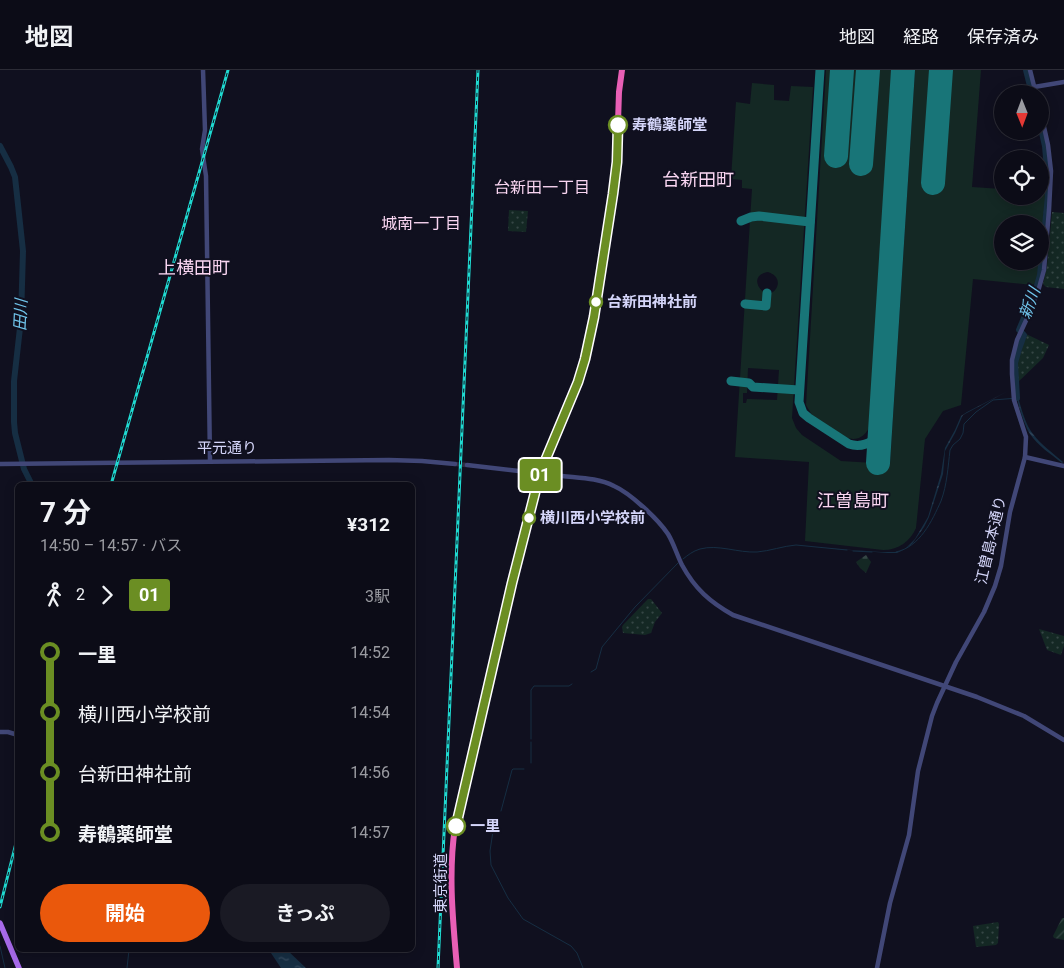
<!DOCTYPE html>
<html lang="ja">
<head>
<meta charset="utf-8">
<style>
	:root { --surface:#0c0c17; --page:#1a1a24; --text:#f1f3f6; --muted:#9a9ba1; --line:#2c2c36; --accent:#ea580c }
	body { margin:0; font-family:Roboto,"Noto Sans JP",sans-serif; background:var(--page); color:var(--text); height:100vh; display:flex; flex-direction:column; font-size:19px; white-space:nowrap }
	* { box-sizing:border-box; margin:0 }
	p { font-size:16px; color:var(--muted) }
	.icon { flex:none; width:28px; height:28px; fill:none; stroke:currentColor; stroke-width:2; stroke-linecap:round; stroke-linejoin:round }
	.map { position:relative; flex:1; overflow:hidden }
	.details { position:absolute; left:15px; top:412px; width:400px; height:470px; display:flex; flex-direction:column; background:var(--surface); border-radius:8px; box-shadow:0 2px 12px #0003,0 0 0 1px var(--line) }
	.details>* { flex:none }
	.badge { padding:0 10px; border-radius:4px; font-size:18px; line-height:32px }
	.needle { width:32px; rotate:179deg }
	.buttons { position:absolute; left:994px; top:15px; display:grid; gap:10px }
	.buttons a { display:grid; place-items:center; width:55px; height:55px; border-radius:50%; background:var(--surface); box-shadow:0 2px 12px #0003,0 0 0 1px var(--line); font-size:25px }
	.map>.badge { position:absolute; translate:-50% -50%; box-shadow:0 0 0 2px #fff }
	.legs { display:flex; align-items:center; gap:8px; height:55px; padding:0 25px; font-size:16px }
	.legs p { margin-inline-start:auto }
	.headline { display:flex; align-items:center; justify-content:space-between; height:85px; padding:0 25px }
	h1 { font-size:28px; font-weight:700; line-height:38px }
	.button { display:flex; gap:10px; margin-top:auto; padding:10px 25px }
	.button a { flex:1; height:58px; border-radius:30px; background:var(--accent); color:#fff; font-size:20px; font-weight:700; line-height:58px; text-align:center }
	.button a+a { background:var(--page); color:var(--text) }
	ul { padding:0 25px; list-style:none }
	li { display:flex; align-items:center; gap:18px; height:60px; font-size:19px }
	li i { display:grid; place-items:center; width:8px; height:100%; margin:0 6px; background:currentColor }
	li i::after { content:''; width:12px; height:12px; margin:-6px; border:4px solid; border-radius:50%; background:var(--surface) }
	li p { margin-inline-start:auto }
	li:first-child i { background:linear-gradient(#0000 50%,currentColor 0) }
	li:last-child i { background:linear-gradient(currentColor 50%,#0000 0) }
	header { display:flex; align-items:center; gap:30px; box-sizing:border-box; height:70px; padding:0 25px; background:var(--surface); border-bottom:1px solid var(--line) }
	header strong { font-size:24px }
	nav { display:flex; gap:28px; margin-inline-start:auto; font-size:18px }
	.map>svg:first-child { display:block }
	.grass { fill:#142824; fill-rule:evenodd }
	.cemetery { fill:url(#cemetery-stones) }
	.park { fill:url(#park-dots) }
	.garden { fill:url(#garden-furrows) }
	.water { fill:url(#water-ripples) }
	.lines { fill:none; stroke-linecap:round; stroke-linejoin:round }
	.stream { stroke:#162e43; stroke-width:1 }
	.river { stroke:#162e43; stroke-width:6 }
	.taxiway { stroke:#187578; stroke-width:9 }
	.runway { stroke:#187578; stroke-width:24 }
	.minor-tunnel { stroke:#2d2e40; stroke-width:4.5; stroke-dasharray:4.5 2; stroke-linecap:butt }
	.minor { stroke:#414777; stroke-width:4.5 }
	.major { stroke:#a76aea; stroke-width:5.5 }
	.highway { stroke:#e85fb5; stroke-width:6 }
	.rail-casing { stroke:#1fdad1; stroke-width:3 }
	.rail { stroke:#10101f; stroke-width:1; stroke-dasharray:4; stroke-linecap:butt }
	.line-1-casing { stroke:#fff; stroke-width:11 }
	.line-1 { stroke:#6b8e23; stroke-width:8 }
	.stop-1-dot { fill:#fff; stroke:#6b8e23; stroke-width:2.5 }
	.labels { text-anchor:middle; stroke-width:4; stroke-linejoin:round; paint-order:stroke }
	.stop-label { font-size:15px; font-weight:bold; fill:#d4d5f9; stroke:#10101f; text-anchor:start }
	.street-label { font-size:15px; fill:#d4d5f9; stroke:#10101f }
	.neighbourhood-label { font-size:16px; fill:#f9d5f1; stroke:#10101f }
	.water-label { font-size:16px; font-style:italic; fill:#70c4eb; stroke:#10101f }
	.quarter-label { font-size:18px; fill:#f9d5f1; stroke:#10101f }
</style>
</head>
<body>
<header>
<strong>地図</strong>
<nav><a>地図</a><a>経路</a><a>保存済み</a></nav>
</header>
<div class="map">
<svg width="1064" height="898" viewBox="0 0 1064 898">
	<defs>
		<pattern id="cemetery-stones" width="16" height="16" patternUnits="userSpaceOnUse" patternTransform="scale(1.25)"><rect width="16" height="16" fill="#142824"/><path d="M2 7V4a2 2 0 0 1 4 0v3zM10 15v-3a2 2 0 0 1 4 0v3z" fill="#354645"/></pattern>
		<pattern id="park-dots" width="8" height="8" patternUnits="userSpaceOnUse" patternTransform="scale(1.25)"><rect width="8" height="8" fill="#142824"/><path d="M2 2h.1M6 6h.1" fill="none" stroke="#354645" stroke-width="1.8" stroke-linecap="round"/></pattern>
		<pattern id="garden-furrows" width="10" height="10" patternUnits="userSpaceOnUse" patternTransform="scale(1.25)"><rect width="10" height="10" fill="#142824"/><path d="M-1 1l2-2M0 10L10 0M9 11l2-2" fill="none" stroke="#354645"/></pattern>
		<pattern id="water-ripples" width="26" height="14" patternUnits="userSpaceOnUse" patternTransform="scale(1.25)"><rect width="26" height="14" fill="#162e43"/><path d="M2 4q2-2 4 0t4 0M15 11q2-2 4 0t4 0" fill="none" stroke="#374b5f"/></pattern>
	</defs>
	<rect width="100%" height="100%" fill="#10101f"/>
	<!-- grass -->
	<g class="grass">
		<path d="M826,0H892L869,358C864,367 856,372 845,367L812,345L806,335Z"/>
		<path d="M915,0H981L972,117L1002,119V126H1040V122H1044L1046,124L1040,180V154H1002V191H1039L1037,211L1033,215L973,209L961,335L943,341L925,369L916,458C910,472 898,480 883,480L805,471L809,392L735,387L752,119L742,118V110L731,109L736,32L750,34L752,13L774,15V30L789,31L791,16L813,17L792,348L796,358L802,365L841,391L890,394ZM768,202C775,204 780,210 777,217C768,236 743,206 768,202ZM748,298L779,300L777,330L747,329L746,333H743V323H747Z"/>
	</g>
	<!-- cemetery -->
	<path class="cemetery" d="M866,485L871,492L866,503L860,498L856,492Z"/>
	<!-- park -->
	<g class="park">
		<path d="M509,140L528,141L526,162L508,161Z"/>
		<path d="M1052,142L1064,143V219L1046,217L1043,214L1047,196Z"/>
		<path d="M1024,263L1049,275L1043,288L1015,315C1013,292 1014,284 1024,263Z"/>
		<path d="M648,529H651L662,543L655,552L651,563L645,565L623,563L622,557L623,555Z"/>
		<path d="M1039,559L1064,566V576L1061,585L1047,580Z"/>
		<path d="M998,852L999,854L998,873L996,875L976,877L973,856Z"/>
	</g>
	<!-- garden -->
	<path class="garden" d="M1062,848H1064V870L1054,868L1053,866Z"/>
	<!-- water -->
	<g class="water">
		<path d="M1008,321L963,345L962,347L955,363L945,381L943,404L929,447L924,457L912,474L905,479L897,483H888L823,478L881,482H897L905,479L915,469L928,447L941,404L945,378L955,360L961,346L967,342Z"/>
		<path d="M1017,327H1018C1021,338 1026,356 1033,364C1041,375 1053,383 1063,392L1062,393C1051,384 1038,376 1030,364C1025,356 1018,336 1017,327Z"/>
		<path d="M269,880H287L306,898H281Z"/>
	</g>
	<g class="lines">
		<!-- stream -->
		<g class="stream">
			<path d="M853,481L872,482"/>
			<path d="M896,482C920,477 932,451 941,431C947,415 948,397 950,380L953,375L960,369L963,363L964,354L976,342L993,330L1018,328"/>
			<path d="M683,489C688,485 693,481 700,479C718,474 738,483 757,482C770,481 783,476 796,475L847,480"/>
			<path d="M591,602L596,599L602,577L635,537L678,493"/>
			<path d="M531,669V620L534,616H569L572,614"/>
			<path d="M531,693V672"/>
			<path d="M501,741L512,700L513,699H524"/>
			<path d="M495,748L490,781L491,795L508,828L523,849L571,876L577,883L583,898"/>
			<path d="M0,876L5,898"/>
			<path d="M127,898L129,880"/>
		</g>
		<!-- river -->
		<g class="river">
			<path d="M1026,0L1032,24"/>
			<path d="M0,76L11,97L15,107L23,181L21,249L14,311V352L15,363L24,399L32,415"/>
			<path d="M1017,328L1015,293L1019,279L1024,265L1019,260L1035,222L1040,205L1048,126L1047,100L1045,76L1040,54"/>
		</g>
		<!-- taxiway -->
		<g class="taxiway">
			<path d="M820,0L799,332L803,343L809,348L849,374C861,378 870,373 880,366"/>
			<path d="M741,151L751,147L759,146L810,152"/>
			<path d="M745,234L766,236L767,223"/>
			<path d="M731,311L749,313L753,317L799,320"/>
		</g>
		<!-- runway -->
		<g class="runway">
			<path d="M836,86L842,0"/>
			<path d="M861,94L868,0"/>
			<path d="M933,113L941,0"/>
			<path d="M878,393L903,0"/>
		</g>
		<!-- minor-tunnel -->
		<path class="minor-tunnel" d="M455,394L467,395"/>
		<!-- minor -->
		<g class="minor">
			<path d="M203,0L205,60L202,79L206,106L210,391"/>
			<path d="M1030,0L1036,24"/>
			<path d="M1034,17L1064,12"/>
			<path d="M1025,387L1064,396"/>
			<path d="M0,394L389,390L422,391L455,394"/>
			<path d="M467,395C499,399 530,402 562,406C580,408 598,408 614,416C630,423 658,449 668,464C674,474 677,485 682,495C695,519 710,532 733,545L977,627L1024,646L1064,670"/>
			<path d="M0,662H8L18,665"/>
			<path d="M877,898L890,833L909,765L918,701L932,646L937,633L956,592L984,542L995,516L1001,496L1010,442L1025,387L1026,367L1014,330L1012,304V290L1017,270L1029,244L1039,218L1044,200L1049,140L1051,101L1048,75L1040,39"/>
		</g>
		<!-- major -->
		<path class="major" d="M0,853L19,898"/>
		<!-- highway -->
		<path class="highway" d="M457,898C453,851 448,804 455,757L512,513L540,403L578,312L585,289L594,247L613,124L617,83L619,22L622,0"/>
		<defs>
			<g id="rail">
				<path d="M111,415L228,0"/>
				<path d="M0,837L18,765"/>
				<path d="M438,898L478,0"/>
			</g>
		</defs>
		<!-- rail casing -->
		<use href="#rail" class="rail-casing"/>
		<!-- rail -->
		<use href="#rail" class="rail"/>
	</g>
	<g class="lines">
		<defs>
			<path id="line-1" d="M456,756L512,513L540,403L578,312L585,289L594,247L613,124L617,92L618,55"/>
		</defs>
		<!-- line-1 casing -->
		<use href="#line-1" class="line-1-casing"/>
		<!-- line-1 -->
		<use href="#line-1" class="line-1"/>
	</g>
	<!-- markers -->
	<g class="stop-1-dot">
		<circle cx="618" cy="55" r="9"/>
		<circle cx="596" cy="232" r="6"/>
		<circle cx="529" cy="448" r="6"/>
		<circle cx="456" cy="756" r="9"/>
	</g>
	<g class="labels">
		<!-- stop labels -->
		<g class="stop-label">
			<text x="632" y="60">寿鶴薬師堂</text>
			<text x="607" y="237">台新田神社前</text>
			<text x="540" y="453">横川西小学校前</text>
			<text x="470" y="761">一里</text>
		</g>
		<!-- street labels -->
		<g class="street-label">
			<text x="227" y="383">平元通り</text>
			<text transform="translate(991 470) rotate(-77)" y="5">江曽島本通り</text>
			<text transform="translate(441 813) rotate(-90)" y="5">東京街道</text>
		</g>
		<!-- neighbourhood labels -->
		<g class="neighbourhood-label">
			<text x="542" y="123">台新田一丁目</text>
			<text x="421" y="159">城南一丁目</text>
		</g>
		<!-- water labels -->
		<g class="water-label">
			<text transform="translate(1029 233) rotate(-70)" y="6">新川</text>
			<text transform="translate(20 245) rotate(-87)" y="6">田川</text>
		</g>
		<!-- quarter labels -->
		<g class="quarter-label">
			<text x="698" y="116">台新田町</text>
			<text x="194" y="204">上横田町</text>
			<text x="853" y="437">江曽島町</text>
		</g>
	</g>
</svg>
<div class="buttons">
<a><svg class="needle" viewBox="-14 -14 28 28"><path d="M0-13l5 13h-10z" fill="#e53935"/><path d="M0 13l5-13h-10z" fill="#9a9ba1"/></svg></a>
<a><svg class="icon" aria-label="locate" viewBox="0 0 24 24"><circle cx="12" cy="12" r="6"/><path d="M12 2v4M12 18v4M2 12h4M18 12h4"/></svg></a>
<a><svg class="icon" aria-label="layers" viewBox="0 0 24 24"><path d="M12 4l9 5-9 5-9-5zM3 14l9 5 9-5"/></svg></a>
</div>
<b class="badge" style="left:540px;top:405px;background:#6b8e23;color:#fff">01</b>
<section class="details">
<div class="headline"><div><h1>7 分</h1><p>14:50 – 14:57 · バス</p></div><b>¥312</b></div>
<div class="legs"><svg class="icon" aria-label="walk" viewBox="0 0 24 24"><circle cx="13" cy="4" r="2"/><path d="M13 8l-2 6 4 7M11 14l-3 7M7 12l3-4h3l4 4"/></svg>2<svg class="icon" aria-label="forward" viewBox="0 0 24 24"><path d="M9 5l7 7-7 7"/></svg><b class="badge" style="background:#6b8e23;color:#fff">01</b><p>3駅</p></div>
<ul>
<li><i style="color:#6b8e23"></i><b>一里</b><p>14:52</p></li>
<li><i style="color:#6b8e23"></i><span>横川西小学校前</span><p>14:54</p></li>
<li><i style="color:#6b8e23"></i><span>台新田神社前</span><p>14:56</p></li>
<li><i style="color:#6b8e23"></i><b>寿鶴薬師堂</b><p>14:57</p></li>
</ul>
<div class="button"><a>開始</a><a>きっぷ</a></div>
</section>
</div>
</body>
</html>
